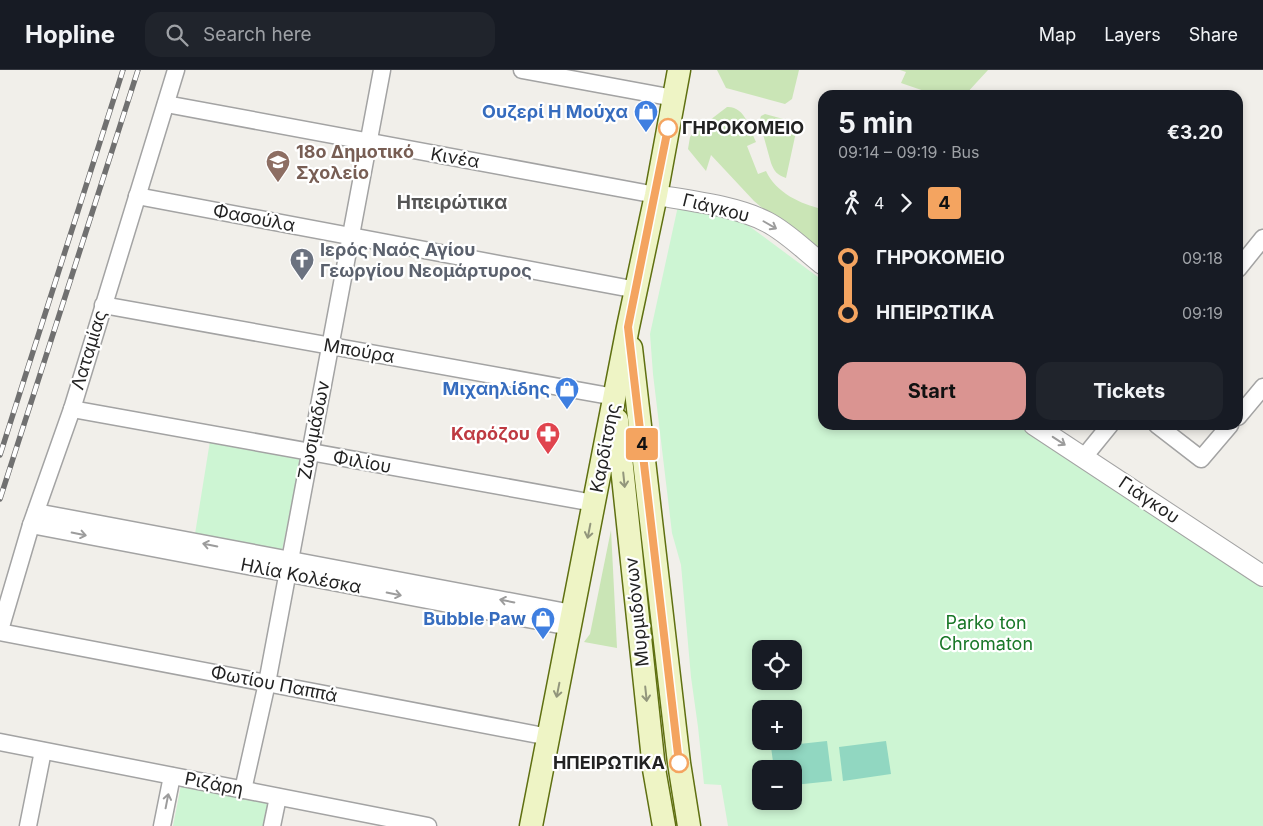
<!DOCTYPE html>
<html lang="en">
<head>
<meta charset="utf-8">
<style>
	:root { --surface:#171b24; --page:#20242c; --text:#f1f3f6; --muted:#9ea1a6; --line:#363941; --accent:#da9491 }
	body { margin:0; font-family:Inter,sans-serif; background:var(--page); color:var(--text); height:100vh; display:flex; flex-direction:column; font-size:19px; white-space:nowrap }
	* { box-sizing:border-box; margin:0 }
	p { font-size:16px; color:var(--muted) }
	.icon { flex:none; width:28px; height:28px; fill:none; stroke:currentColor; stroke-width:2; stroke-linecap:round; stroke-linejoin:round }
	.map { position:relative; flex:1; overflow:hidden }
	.side { position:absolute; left:818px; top:20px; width:425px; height:340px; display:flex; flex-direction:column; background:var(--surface); border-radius:15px; box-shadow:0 2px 8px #0003 }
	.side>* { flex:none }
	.badge { padding:0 10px; border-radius:4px; font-size:18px; line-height:32px }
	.fabs { position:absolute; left:752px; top:570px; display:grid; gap:10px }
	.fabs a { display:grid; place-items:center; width:50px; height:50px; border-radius:10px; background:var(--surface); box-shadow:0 2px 8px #0003; font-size:25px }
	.map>.badge { position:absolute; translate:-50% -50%; box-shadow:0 0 0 2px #fff }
	.legs { display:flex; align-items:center; gap:8px; height:55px; padding:0 20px; font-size:16px }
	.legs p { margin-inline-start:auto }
	.head { display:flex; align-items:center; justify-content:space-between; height:85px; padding:0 20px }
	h1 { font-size:28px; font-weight:700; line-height:38px }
	.cta { display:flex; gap:10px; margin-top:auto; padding:10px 20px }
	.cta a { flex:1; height:58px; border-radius:15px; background:var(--accent); color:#111; font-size:20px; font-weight:700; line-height:58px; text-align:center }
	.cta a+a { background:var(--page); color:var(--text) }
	ul { padding:0 20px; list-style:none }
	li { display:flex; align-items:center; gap:18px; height:55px; font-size:19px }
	li i { display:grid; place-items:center; width:8px; height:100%; margin:0 6px; background:currentColor }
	li i::after { content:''; width:12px; height:12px; margin:-6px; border:4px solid; border-radius:50%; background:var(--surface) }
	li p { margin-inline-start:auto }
	li:first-child i { background:linear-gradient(#0000 50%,currentColor 0) }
	li:last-child i { background:linear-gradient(currentColor 50%,#0000 0) }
	header { display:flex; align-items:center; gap:30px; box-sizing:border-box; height:70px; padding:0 25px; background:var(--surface); border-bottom:1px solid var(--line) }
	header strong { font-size:24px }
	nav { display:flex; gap:28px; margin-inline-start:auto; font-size:18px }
	.search { width:350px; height:45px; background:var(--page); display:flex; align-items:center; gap:12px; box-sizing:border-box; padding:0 18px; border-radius:15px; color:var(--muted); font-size:19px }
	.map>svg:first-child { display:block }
	.grass { fill:#cae5b6 }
	.park { fill:#cdf5d3; fill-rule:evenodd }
	.pitch { fill:#91d7c1 }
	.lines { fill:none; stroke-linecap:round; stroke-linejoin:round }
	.minor-casing { stroke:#a3a3a3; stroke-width:19 }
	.tertiary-casing { stroke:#a3a3a3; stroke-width:22 }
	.secondary-casing { stroke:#5f7011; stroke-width:25 }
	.minor { stroke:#fff; stroke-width:16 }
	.tertiary { stroke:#fff; stroke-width:20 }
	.secondary { stroke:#eef4c5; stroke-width:22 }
	.rail-casing { stroke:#707070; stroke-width:5.5 }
	.rail { stroke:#fff; stroke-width:4; stroke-dasharray:11; stroke-linecap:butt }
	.oneway { stroke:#9c9c9c }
	.oneway2 { stroke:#92967c }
	.line-1-casing { stroke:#fff; stroke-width:11 }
	.line-1 { stroke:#f4a460; stroke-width:8 }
	.stop-1-dot { fill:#fff; stroke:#f4a460; stroke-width:2.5 }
	.labels { text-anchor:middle; stroke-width:4.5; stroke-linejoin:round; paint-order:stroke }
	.shop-label { font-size:18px; font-weight:bold; fill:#366cbe; stroke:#fff; text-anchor:end }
	.stop-label { font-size:18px; font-weight:bold; fill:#222; stroke:#fff; text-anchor:start }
	.education-label { font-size:18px; font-weight:bold; fill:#785e54; stroke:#fff; text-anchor:start }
	.street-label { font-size:18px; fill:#222; stroke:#fff }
	.worship-label { font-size:18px; font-weight:bold; fill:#5b616d; stroke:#fff; text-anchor:start }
	.health-label { font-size:18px; font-weight:bold; fill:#be3a42; stroke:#fff; text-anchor:end }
	.park-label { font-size:18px; fill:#187727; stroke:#fff }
	.neighbourhood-label { font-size:19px; font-weight:bold; fill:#555; stroke:#fff }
</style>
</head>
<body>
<header>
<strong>Hopline</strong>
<div class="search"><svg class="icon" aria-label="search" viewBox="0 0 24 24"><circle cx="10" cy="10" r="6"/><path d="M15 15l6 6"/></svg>Search here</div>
<nav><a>Map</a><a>Layers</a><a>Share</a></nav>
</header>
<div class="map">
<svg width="1263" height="756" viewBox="0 0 1263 756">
	<rect width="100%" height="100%" fill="#f1efea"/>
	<!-- grass -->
	<g class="grass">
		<path d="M717,0H799L792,29L785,34L726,18Z"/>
		<path d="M900,0H988L965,25H936L901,13L906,2Z"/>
		<path d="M727,37C745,36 750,59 756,72L747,76L758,104L766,101C776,123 801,134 822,139V182L786,158L754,131L711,85L706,101L688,79L690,67L693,63Z"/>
		<path d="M765,44L787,50L789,57L796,62L786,108C777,105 774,101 771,93L761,57L760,49L761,46Z"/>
		<path d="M611,460L617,578L584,572L590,564Z"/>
	</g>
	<!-- park -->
	<g class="park">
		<path d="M678,136L736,147L749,156L822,210V355H1020L1056,377L1263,518V756H728L721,715L704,714L698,657L691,607L681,495L672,463L653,304L650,264ZM761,579H794V611H761ZM761,639H794V671H761ZM761,699H794V731H761Z"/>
		<path d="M210,371L301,386L282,481L195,464Z"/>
		<path d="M181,715L271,733L267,756H173Z"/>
	</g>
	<!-- pitch -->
	<g class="pitch">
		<path d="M827,671L832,711L794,715V699H774L771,677Z"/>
		<path d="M886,671L891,704L843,711L839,677Z"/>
	</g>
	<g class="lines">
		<defs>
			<g id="minor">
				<path d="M522,0L674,28"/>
				<path d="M166,34L656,125"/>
				<path d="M137,126L637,220"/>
				<path d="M1238,199L1263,168"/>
				<path d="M103,235L615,327"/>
				<path d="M72,339L594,433"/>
				<path d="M1238,347L1263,317"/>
				<path d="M1157,355L1201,389L1230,355"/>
				<path d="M1084,387L1110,355"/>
				<path d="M36,442L572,543"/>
				<path d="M31,455L570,557"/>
				<path d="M0,560L31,455L72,339L176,0"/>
				<path d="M0,562L549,667"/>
				<path d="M0,672L428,756"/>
				<path d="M243,720L267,613L382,0"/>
				<path d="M28,756L43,681"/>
				<path d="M162,756L172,706"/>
				<path d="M272,756L278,727"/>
			</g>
			<g id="tertiary">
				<path d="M656,125C691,131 736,136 767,152C788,163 804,180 822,194"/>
				<path d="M1034,355L1263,506"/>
			</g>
			<g id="secondary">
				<path d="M631,278L679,693L689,756"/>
				<path d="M617,350L654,699L664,756"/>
				<path d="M531,756L628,257L656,125L679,0"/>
			</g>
		</defs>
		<!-- minor casing -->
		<use href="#minor" class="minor-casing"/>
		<!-- tertiary casing -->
		<use href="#tertiary" class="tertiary-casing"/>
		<!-- secondary casing -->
		<use href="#secondary" class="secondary-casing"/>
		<!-- minor -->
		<use href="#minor" class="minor"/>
		<!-- tertiary -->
		<use href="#tertiary" class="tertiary"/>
		<!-- secondary -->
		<use href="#secondary" class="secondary"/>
		<defs>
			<g id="rail">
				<path d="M0,385L123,0"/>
				<path d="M0,429L138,0"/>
			</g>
		</defs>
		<!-- rail casing -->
		<use href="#rail" class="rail-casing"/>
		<!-- rail -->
		<use href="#rail" class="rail"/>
	</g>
	<!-- one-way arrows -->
	<defs><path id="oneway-shaft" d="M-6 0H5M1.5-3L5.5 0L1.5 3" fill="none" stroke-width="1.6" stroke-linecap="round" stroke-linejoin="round" transform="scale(1.25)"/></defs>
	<g class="oneway">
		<use href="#oneway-shaft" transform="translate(770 155) rotate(30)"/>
		<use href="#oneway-shaft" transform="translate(1059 371) rotate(33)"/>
		<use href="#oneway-shaft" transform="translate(79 464) rotate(11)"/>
		<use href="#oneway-shaft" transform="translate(210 475) rotate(-169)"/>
		<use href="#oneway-shaft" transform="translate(394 524) rotate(11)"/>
		<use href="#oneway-shaft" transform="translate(507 531) rotate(-169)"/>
		<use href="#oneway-shaft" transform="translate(167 731) rotate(-79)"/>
	</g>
	<g class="oneway2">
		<use href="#oneway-shaft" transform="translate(624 410) rotate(84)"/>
		<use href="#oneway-shaft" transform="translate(589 461) rotate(101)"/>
		<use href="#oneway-shaft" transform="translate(558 620) rotate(101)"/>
		<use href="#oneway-shaft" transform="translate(646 624) rotate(84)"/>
	</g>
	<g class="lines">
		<defs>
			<path id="line-1" d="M668,58L628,257L679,693"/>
		</defs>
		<!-- line-1 casing -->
		<use href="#line-1" class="line-1-casing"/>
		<!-- line-1 -->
		<use href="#line-1" class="line-1"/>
	</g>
	<!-- icons -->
	<defs>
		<symbol id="shop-pin" viewBox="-11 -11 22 30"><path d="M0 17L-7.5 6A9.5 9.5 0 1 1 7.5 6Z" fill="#3f7fe0" stroke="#fff"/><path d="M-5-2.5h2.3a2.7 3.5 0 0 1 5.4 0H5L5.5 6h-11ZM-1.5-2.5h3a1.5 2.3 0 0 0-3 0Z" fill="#fff"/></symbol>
		<symbol id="school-pin" viewBox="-11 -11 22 30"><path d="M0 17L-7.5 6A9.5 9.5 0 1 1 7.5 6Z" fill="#8d6e63" stroke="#fff"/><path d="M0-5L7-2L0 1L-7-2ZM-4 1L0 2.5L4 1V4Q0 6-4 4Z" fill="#fff"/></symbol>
		<symbol id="church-pin" viewBox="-11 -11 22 30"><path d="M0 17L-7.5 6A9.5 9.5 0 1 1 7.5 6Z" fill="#6b7280" stroke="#fff"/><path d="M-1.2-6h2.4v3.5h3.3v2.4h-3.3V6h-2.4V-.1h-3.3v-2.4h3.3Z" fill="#fff"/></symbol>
		<symbol id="pharmacy-pin" viewBox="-11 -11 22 30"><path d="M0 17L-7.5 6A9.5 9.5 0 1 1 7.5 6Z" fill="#e0444e" stroke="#fff"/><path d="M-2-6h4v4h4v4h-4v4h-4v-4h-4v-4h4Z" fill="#fff"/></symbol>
	</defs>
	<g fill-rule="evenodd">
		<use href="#shop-pin" x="632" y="28" width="28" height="38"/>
		<use href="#school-pin" x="264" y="78" width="28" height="38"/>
		<use href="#church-pin" x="288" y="176" width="28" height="38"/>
		<use href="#shop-pin" x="553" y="305" width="28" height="38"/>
		<use href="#pharmacy-pin" x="534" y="350" width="28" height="38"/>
		<use href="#shop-pin" x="529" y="535" width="28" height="38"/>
	</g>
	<!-- markers -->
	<g class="stop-1-dot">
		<circle cx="668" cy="58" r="9"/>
		<circle cx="679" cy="693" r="9"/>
	</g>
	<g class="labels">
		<!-- shop labels -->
		<g class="shop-label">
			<text x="628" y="48">Ουζερί Η Μούχα</text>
			<text x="550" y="325">Μιχαηλίδης</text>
			<text x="526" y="555">Bubble Paw</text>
		</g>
		<!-- stop labels -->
		<g class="stop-label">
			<text x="682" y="64">ΓΗΡΟΚΟΜΕΙΟ</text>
			<text x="665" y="699" text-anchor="end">ΗΠΕΙΡΩΤΙΚΑ</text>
		</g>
		<!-- education labels -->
		<g class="education-label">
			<text x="296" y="88">18ο Δημοτικό<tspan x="296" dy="21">Σχολείο</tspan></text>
		</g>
		<!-- street labels -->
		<g class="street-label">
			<text transform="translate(455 88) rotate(10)" y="6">Κινέα</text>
			<text transform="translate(716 138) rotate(14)" y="6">Γιάγκου</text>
			<text transform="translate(254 148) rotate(11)" y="6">Φασούλα</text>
			<text transform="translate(89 280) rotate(-73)" y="6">Λαταμίας</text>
			<text transform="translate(359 281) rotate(10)" y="6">Μπούρα</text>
			<text transform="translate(314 360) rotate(-79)" y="6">Ζωσιμάδων</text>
			<text transform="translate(605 378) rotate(-79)" y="6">Καρδίτσης</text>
			<text transform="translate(362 392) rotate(10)" y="6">Φιλίου</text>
			<text transform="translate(1149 430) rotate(34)" y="6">Γιάγκου</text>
			<text transform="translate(301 506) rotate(11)" y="6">Ηλία Κολέσκα</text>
			<text transform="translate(637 542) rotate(-96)" y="6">Μυρμιδόνων</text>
			<text transform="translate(274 614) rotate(11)" y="6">Φωτίου Παππά</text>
			<text transform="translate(214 714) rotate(11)" y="6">Ριζάρη</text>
		</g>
		<!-- worship labels -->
		<g class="worship-label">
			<text x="320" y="186">Ιερός Ναός Αγίου<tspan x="320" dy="21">Γεωργίου Νεομάρτυρος</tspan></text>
		</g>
		<!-- health labels -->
		<g class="health-label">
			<text x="530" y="370">Καρόζου</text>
		</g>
		<!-- park labels -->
		<g class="park-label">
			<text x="986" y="559">Parko ton<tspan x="986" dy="21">Chromaton</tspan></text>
		</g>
		<!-- neighbourhood labels -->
		<g class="neighbourhood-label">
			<text x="452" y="139">Ηπειρώτικα</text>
		</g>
	</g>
</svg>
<div class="fabs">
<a><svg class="icon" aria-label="locate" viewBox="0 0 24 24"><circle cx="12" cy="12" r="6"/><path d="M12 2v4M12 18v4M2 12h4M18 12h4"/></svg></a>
<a>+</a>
<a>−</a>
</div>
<b class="badge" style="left:642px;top:374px;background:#f4a460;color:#111">4</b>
<section class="side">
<div class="head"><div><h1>5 min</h1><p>09:14 – 09:19 · Bus</p></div><b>€3.20</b></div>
<div class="legs"><svg class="icon" aria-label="walk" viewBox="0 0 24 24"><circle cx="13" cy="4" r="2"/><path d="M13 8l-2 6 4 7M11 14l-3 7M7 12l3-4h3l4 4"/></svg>4<svg class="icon" aria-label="forward" viewBox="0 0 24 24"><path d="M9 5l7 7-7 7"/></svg><b class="badge" style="background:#f4a460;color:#111">4</b></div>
<ul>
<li><i style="color:#f4a460"></i><b>ΓΗΡΟΚΟΜΕΙΟ</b><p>09:18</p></li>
<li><i style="color:#f4a460"></i><b>ΗΠΕΙΡΩΤΙΚΑ</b><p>09:19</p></li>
</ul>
<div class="cta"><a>Start</a><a>Tickets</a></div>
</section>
</div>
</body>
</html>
